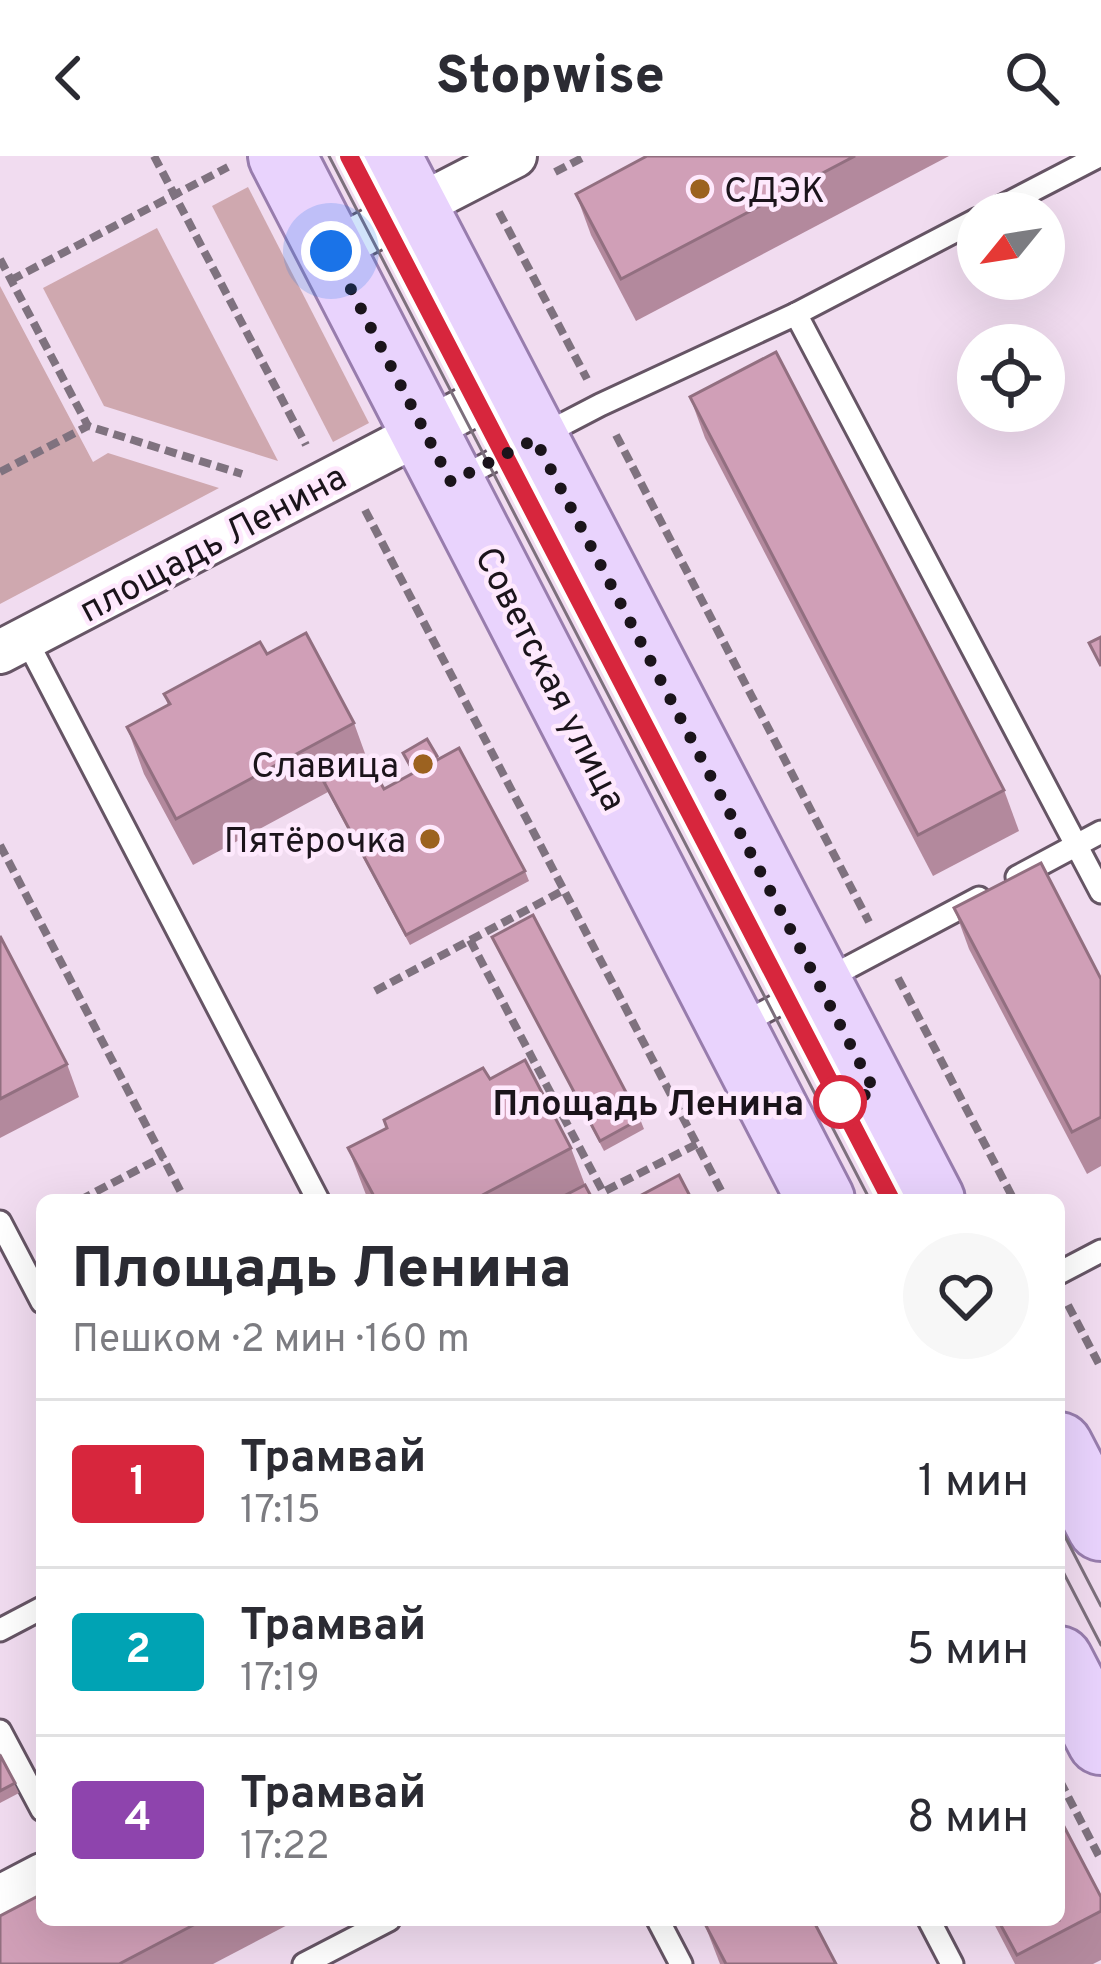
<!DOCTYPE html>
<html lang="ru">
<head>
<meta charset="utf-8">
<style>
	:root { --surface:#fff; --page:#f7f7f7; --text:#2b2b33; --muted:#7c7c81; --line:#e1e1e2 }
	body { margin:0; font-family:Overpass,sans-serif; background:var(--page); color:var(--text); height:100vh; display:flex; flex-direction:column; font-size:45px; white-space:nowrap }
	* { box-sizing:border-box; margin:0 }
	p { font-size:39px; color:var(--muted) }
	.icon { flex:none; width:66px; height:66px; fill:none; stroke:currentColor; stroke-width:2; stroke-linecap:round; stroke-linejoin:round }
	.map { position:relative; flex:1; overflow:hidden }
	.drawer { position:absolute; left:36px; top:1038px; width:1029px; height:732px; display:flex; flex-direction:column; background:var(--surface); border-radius:18px; box-shadow:0 12px 48px #0002 }
	.drawer>* { flex:none }
	.badge { padding:0 24px; border-radius:9px; font-size:42px; line-height:78px }
	.needle { width:78px; rotate:240deg }
	.fabs { position:absolute; left:957px; top:36px; display:grid; gap:24px }
	.fabs a { display:grid; place-items:center; width:108px; height:108px; border-radius:50%; background:var(--surface); box-shadow:0 12px 48px #0002; font-size:60px }
	.you { position:absolute; width:60px; height:60px; margin:-30px; border:9px solid #fff; border-radius:50%; background:#1a73e8; box-shadow:0 0 0 18px #1a73e833 }
	.map>.badge { position:absolute; translate:-50% -50%; box-shadow:0 0 0 6px #fff }
	.round { display:grid; place-items:center; flex:none; width:126px; height:126px; border-radius:63px; background:var(--page) }
	.summary { display:flex; align-items:center; justify-content:space-between; height:204px; padding:0 36px }
	h1 { font-size:57px; font-weight:800; line-height:90px }
	ul { padding:0; list-style:none }
	li { display:flex; align-items:center; gap:36px; height:168px; padding:0 36px; border-top:3px solid var(--line) }
	li div { flex:1 }
	li b { display:block; font-size:45px }
	li em { font-style:normal }
	li .badge { min-width:132px; font-weight:700; text-align:center }
	header { display:flex; justify-content:space-between; align-items:center; height:156px; padding:0 36px; background:var(--surface); font-size:54px; font-weight:800 }
	.map>svg:first-child { display:block }
	.green { fill:#cfa8af }
	.lines { fill:none; stroke-linecap:round; stroke-linejoin:round }
	.lane-casing { stroke:#665565; stroke-width:27 }
	.street-casing { stroke:#665565; stroke-width:48 }
	.primary-casing { stroke:#987dad; stroke-width:72 }
	.path { stroke:#7f727f; stroke-width:8; stroke-dasharray:12 6; stroke-linecap:butt }
	.lane { stroke:#fff; stroke-width:21 }
	.street { stroke:#fff; stroke-width:42 }
	.primary { stroke:#e9d3fd; stroke-width:66 }
	.tram { stroke:#7d707d; stroke-width:3 }
	.wall { fill:#b3899d }
	.building { fill:#d09fb7; stroke:#926f80; stroke-width:3 }
	.line-casing { stroke:#fff; stroke-width:27 }
	.line { stroke:#d7263d; stroke-width:18 }
	.walk { stroke:#1b141b; stroke-width:12; stroke-dasharray:0 21.6 }
	.poi-dot { fill:#9c6220; stroke:#fee9fd; stroke-width:4.5 }
	.stop-dot { fill:#fff; stroke:#d7263d; stroke-width:6 }
	.labels { text-anchor:middle; stroke-width:9; stroke-linejoin:round; paint-order:stroke }
	.poi-label { font-size:36px; fill:#1b141b; stroke:#fee9fd; text-anchor:end }
	.street-label { font-size:36px; fill:#1b141b; stroke:#fee9fd }
	.stop-label { font-size:36px; font-weight:bold; fill:#1b141b; stroke:#fee9fd; text-anchor:end }
</style>
</head>
<body>
<header><svg class="icon" aria-label="back" viewBox="0 0 24 24"><path d="M15 5l-7 7 7 7"/></svg>Stopwise<svg class="icon" aria-label="search" viewBox="0 0 24 24"><circle cx="10" cy="10" r="6"/><path d="M15 15l6 6"/></svg></header>
<div class="map">
<svg width="1101" height="1808" viewBox="0 0 1101 1808">
	<rect width="100%" height="100%" fill="#f1dcf0"/>
	<!-- green -->
	<g class="green">
		<path d="M248,31L369,267L333,286L212,50Z"/>
		<path d="M157,72L278,305L104,250L43,132Z"/>
		<path d="M0,130L93,306L108,297L219,332L0,448Z"/>
	</g>
	<g class="lines">
		<defs>
			<g id="lane">
				<path d="M989,57L1099,0"/>
				<path d="M796,158L1101,736"/>
				<path d="M458,323L600,249L796,158L978,63"/>
				<path d="M26,483L318,1044"/>
				<path d="M1017,721L1101,676"/>
				<path d="M736,871L979,742"/>
				<path d="M0,1066L42,1146"/>
				<path d="M1059,1117L1101,1095"/>
				<path d="M0,1474L42,1452"/>
				<path d="M0,1575L42,1654"/>
				<path d="M658,1764L681,1808"/>
				<path d="M929,1764L952,1808"/>
				<path d="M304,1808L389,1764"/>
			</g>
			<g id="street">
				<path d="M331,95L515,0"/>
				<path d="M0,496L508,231"/>
				<path d="M0,1741L42,1719"/>
			</g>
			<g id="primary">
				<path d="M282,0L821,1044"/>
				<path d="M387,0L931,1044"/>
				<path d="M1059,1290L1101,1371"/>
				<path d="M1059,1504L1101,1585"/>
			</g>
		</defs>
		<!-- lane casing -->
		<use href="#lane" class="lane-casing"/>
		<!-- street casing -->
		<use href="#street" class="street-casing"/>
		<!-- primary casing -->
		<use href="#primary" class="primary-casing"/>
		<!-- path -->
		<g class="path">
			<path d="M154,0L306,289"/>
			<path d="M555,16L586,0"/>
			<path d="M499,56L587,223"/>
			<path d="M0,103L88,270"/>
			<path d="M11,124L228,11"/>
			<path d="M616,279L869,766"/>
			<path d="M0,316L88,270L242,318"/>
			<path d="M365,354L726,1044"/>
			<path d="M0,689L185,1044"/>
			<path d="M470,784L603,1036L697,988"/>
			<path d="M898,822L1014,1044"/>
			<path d="M375,835L564,734"/>
			<path d="M80,1044L162,1001"/>
			<path d="M1068,1149L1101,1212"/>
			<path d="M1060,1625L1101,1704"/>
		</g>
		<!-- lane -->
		<use href="#lane" class="lane"/>
		<!-- street -->
		<use href="#street" class="street"/>
		<!-- primary -->
		<use href="#primary" class="primary"/>
		<!-- tram -->
		<g class="tram">
			<path d="M329,0L870,1044"/>
			<path d="M349,0L891,1044"/>
			<path d="M1059,1369L1101,1450"/>
			<path d="M1059,1408L1101,1489"/>
		</g>
	</g>
	<!-- wall -->
	<g class="wall">
		<path d="M647,0H949L636,165L591,79L576,38Z"/>
		<path d="M690,241L1004,634L1019,675L933,720L705,282Z"/>
		<path d="M267,498L354,567L367,603L384,633L413,618L403,597L437,600L525,715L529,725L410,789L328,636L193,709L144,618L127,571L168,549L164,538Z"/>
		<path d="M954,752L1101,823V1010L1087,1018L969,793Z"/>
		<path d="M0,780L67,908L79,941L0,982Z"/>
		<path d="M492,781L640,963L644,973L604,995Z"/>
		<path d="M490,923L571,992L585,1029L593,1044H368L348,992Z"/>
		<path d="M0,1599L19,1637L0,1647Z"/>
		<path d="M1101,1741V1804L1093,1808H1015L992,1764H1059Z"/>
		<path d="M42,1764H297L213,1808H0Z"/>
		<path d="M703,1764L836,1808H720Z"/>
	</g>
	<!-- building -->
	<g class="building">
		<path d="M647,0H855L621,123L576,38Z"/>
		<path d="M776,196L1004,634L918,679L690,241Z"/>
		<path d="M306,477L354,567L176,663L127,571L170,548L164,538L260,486L267,498Z"/>
		<path d="M1101,481V510L1089,487Z"/>
		<path d="M427,583L437,600L412,613L403,597Z"/>
		<path d="M459,592L525,715L406,779L324,626L367,603L384,633Z"/>
		<path d="M1041,707L1101,823V961L1072,976L954,752Z"/>
		<path d="M533,759L640,963L600,985L492,781Z"/>
		<path d="M0,780L67,908L0,943Z"/>
		<path d="M525,904L571,992L473,1044H376L348,992L387,972L384,964L483,912L490,923Z"/>
		<path d="M679,1019L692,1044H632Z"/>
		<path d="M585,1029L593,1044H556Z"/>
		<path d="M0,1599L15,1627L0,1635Z"/>
		<path d="M1059,1661L1101,1741V1755L1017,1799L998,1764H1059Z"/>
		<path d="M42,1738V1764H203L119,1808H0V1760Z"/>
		<path d="M703,1764H813L836,1808H726Z"/>
	</g>
	<g class="lines">
		<defs>
			<path id="line" d="M349,0L891,1044"/>
		</defs>
		<!-- line casing -->
		<use href="#line" class="line-casing"/>
		<!-- line -->
		<use href="#line" class="line"/>
		<!-- walk -->
		<path class="walk" d="M331,95L451,326L535,283L875,936L840,946"/>
	</g>
	<!-- markers -->
	<g class="poi-dot">
		<circle cx="700" cy="33" r="12"/>
		<circle cx="423" cy="608" r="12"/>
		<circle cx="430" cy="683" r="12"/>
	</g>
	<circle class="stop-dot" cx="840" cy="946" r="24"/>
	<g class="labels">
		<!-- poi labels -->
		<g class="poi-label">
			<text x="724" y="46" text-anchor="start">СДЭК</text>
			<text x="399" y="621">Славица</text>
			<text x="406" y="696">Пятёрочка</text>
		</g>
		<!-- street labels -->
		<g class="street-label">
			<text transform="translate(212 386) rotate(-28)" y="13">площадь Ленина</text>
			<text transform="translate(552 522) rotate(63)" y="13">Советская улица</text>
		</g>
		<!-- stop labels -->
		<g class="stop-label">
			<text x="804" y="959">Площадь Ленина</text>
		</g>
	</g>
</svg>
<div class="fabs">
<a><svg class="needle" viewBox="-14 -14 28 28"><path d="M0-13l5 13h-10z" fill="#e53935"/><path d="M0 13l5-13h-10z" fill="#7c7c81"/></svg></a>
<a><svg class="icon" aria-label="locate" viewBox="0 0 24 24"><circle cx="12" cy="12" r="6"/><path d="M12 2v4M12 18v4M2 12h4M18 12h4"/></svg></a>
</div>
<div class="you" style="left:331px;top:95px"></div>
<section class="drawer">
<div class="summary"><div><h1>Площадь Ленина</h1><p>Пешком · 2 мин · 160 m</p></div><a class="round"><svg class="icon" aria-label="heart" viewBox="0 0 24 24"><path d="M12 20l-8-8c-3-5 5-10 8-4 3-6 11-1 8 4z"/></svg></a></div>
<ul>
<li><span class="badge" style="background:#d7263d;color:#fff">1</span><div><b>Трамвай</b><p>17:15</p></div><em>1 мин</em></li>
<li><span class="badge" style="background:#00a3b4;color:#fff">2</span><div><b>Трамвай</b><p>17:19</p></div><em>5 мин</em></li>
<li><span class="badge" style="background:#8e44ad;color:#fff">4</span><div><b>Трамвай</b><p>17:22</p></div><em>8 мин</em></li>
</ul>
</section>
</div>
</body>
</html>
